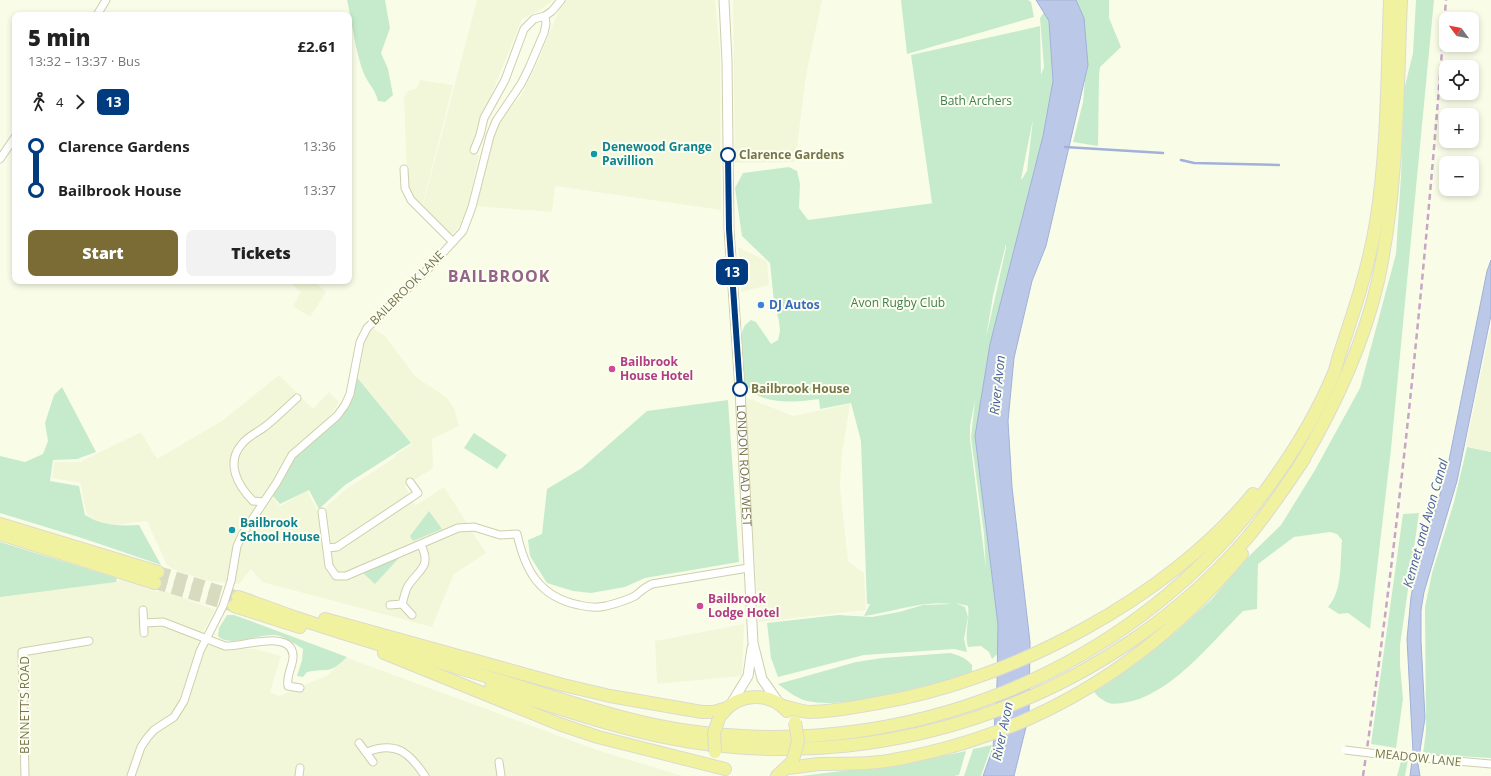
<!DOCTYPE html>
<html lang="en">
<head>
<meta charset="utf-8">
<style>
	:root { --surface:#fff; --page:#f2f2f2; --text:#222; --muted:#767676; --accent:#7b6c35 }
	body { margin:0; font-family:"Open Sans",sans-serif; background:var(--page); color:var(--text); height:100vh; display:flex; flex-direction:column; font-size:15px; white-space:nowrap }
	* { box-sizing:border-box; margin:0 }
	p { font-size:13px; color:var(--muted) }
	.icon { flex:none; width:22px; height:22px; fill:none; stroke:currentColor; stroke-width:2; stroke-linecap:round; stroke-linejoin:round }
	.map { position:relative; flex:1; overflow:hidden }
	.drawer { position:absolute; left:12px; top:12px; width:340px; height:272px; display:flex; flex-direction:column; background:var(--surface); border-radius:8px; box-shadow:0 2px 6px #0003 }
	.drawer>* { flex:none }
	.badge { padding:0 8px; border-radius:6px; font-size:14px; line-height:26px }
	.needle { width:26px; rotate:302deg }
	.fabs { position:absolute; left:1439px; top:12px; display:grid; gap:8px }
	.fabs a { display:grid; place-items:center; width:40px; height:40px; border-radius:8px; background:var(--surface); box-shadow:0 2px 6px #0003; font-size:20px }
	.map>.badge { position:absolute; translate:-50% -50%; box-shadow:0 0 0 2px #fff }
	.legs { display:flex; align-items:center; gap:6px; height:44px; padding:0 16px; font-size:13px }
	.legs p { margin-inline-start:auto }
	.head { display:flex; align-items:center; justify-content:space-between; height:68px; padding:0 16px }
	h1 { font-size:22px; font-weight:800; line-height:30px }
	.button { display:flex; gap:8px; margin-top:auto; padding:8px 16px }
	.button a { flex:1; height:46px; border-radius:8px; background:var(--accent); color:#fff; font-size:16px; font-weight:800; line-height:46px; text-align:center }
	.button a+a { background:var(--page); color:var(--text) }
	ul { padding:0 16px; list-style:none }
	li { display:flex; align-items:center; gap:14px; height:44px; font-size:15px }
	li i { display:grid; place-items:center; width:6px; height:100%; margin:0 5px; background:currentColor }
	li i::after { content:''; width:10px; height:10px; margin:-5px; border:3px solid; border-radius:50%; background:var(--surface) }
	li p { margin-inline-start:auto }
	li:first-child i { background:linear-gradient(#0000 50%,currentColor 0) }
	li:last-child i { background:linear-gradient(currentColor 50%,#0000 0) }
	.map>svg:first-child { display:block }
	.residential { fill:#f3f7d9 }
	.green { fill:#c6ebcc; fill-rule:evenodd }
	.water { fill:#bcc8e7; stroke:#a1b1d9 }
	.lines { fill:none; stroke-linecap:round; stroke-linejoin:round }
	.stream { stroke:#a1b1d9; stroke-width:2.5 }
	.trunk-tunnel { stroke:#d9dbc1; stroke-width:12; stroke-dasharray:12 6; stroke-linecap:butt }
	.minor-casing { stroke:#cfcfad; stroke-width:9 }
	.tertiary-casing { stroke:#cfcfad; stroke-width:11 }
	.trunk-casing { stroke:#dcdbd0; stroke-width:14 }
	.minor { stroke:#fff; stroke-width:7 }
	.tertiary { stroke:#fff; stroke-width:9 }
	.trunk { stroke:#f1f29f; stroke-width:12 }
	.rail { stroke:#c8a5c4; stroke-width:2.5; stroke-dasharray:6 4; stroke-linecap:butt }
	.minor-bridge-casing { stroke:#cfcfad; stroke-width:9; stroke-linecap:butt }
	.trunk-bridge-casing { stroke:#dcdbd0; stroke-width:14; stroke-linecap:butt }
	.minor-bridge { stroke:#fff; stroke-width:7 }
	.trunk-bridge { stroke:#f1f29f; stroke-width:12 }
	.line-1-casing { stroke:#fff; stroke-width:9 }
	.line-1 { stroke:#003b80; stroke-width:6 }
	.culture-dot { fill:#0f9aa8; stroke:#fcffef; stroke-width:1.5 }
	.stop-1-dot { fill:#fff; stroke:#003b80; stroke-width:2 }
	.shop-dot { fill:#3f7fe0; stroke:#fcffef; stroke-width:1.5 }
	.hotel-dot { fill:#d1479c; stroke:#fcffef; stroke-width:1.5 }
	.labels { text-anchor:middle; stroke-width:4; stroke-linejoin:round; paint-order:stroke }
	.park-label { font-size:12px; fill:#427e53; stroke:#fcffef }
	.culture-label { font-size:12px; font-weight:bold; fill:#0d838f; stroke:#fcffef; text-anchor:start }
	.stop-label { font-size:12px; font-weight:bold; fill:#78754b; stroke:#fcffef; text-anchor:start }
	.street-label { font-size:12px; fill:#78754b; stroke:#fcffef }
	.shop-label { font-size:12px; font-weight:bold; fill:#366cbe; stroke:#fcffef; text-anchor:start }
	.hotel-label { font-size:12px; font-weight:bold; fill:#b23c85; stroke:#fcffef; text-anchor:start }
	.water-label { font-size:13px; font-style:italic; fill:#4d63a1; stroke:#fcffef }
	.district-label { font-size:16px; font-weight:bold; letter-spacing:1px; fill:#946389; stroke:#fcffef }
</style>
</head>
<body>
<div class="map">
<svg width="1491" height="776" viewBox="0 0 1491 776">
	<rect width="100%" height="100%" fill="#f9fde8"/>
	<!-- residential -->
	<g class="residential">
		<path d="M477,0H553L539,11L522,19L469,150L479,156L465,217L455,232L448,235L422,209Z"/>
		<path d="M563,0H715L720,50L721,210L555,186L552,212L475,206L492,138L499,118L504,115L521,96L535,68Z"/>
		<path d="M733,0H822L806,76L795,162L735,163Z"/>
		<path d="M420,80L453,85L422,207L410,193L407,179L404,97L408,91L417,88Z"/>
		<path d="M738,247L767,261L769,285L741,292Z"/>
		<path d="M293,281H314L326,292L310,317L293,306L301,292L291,283Z"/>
		<path d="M1491,324V452L1466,446Z"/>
		<path d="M372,328L384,335L416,377L446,397L454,408L459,426L432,439L433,468L405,486L415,506L444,487L486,553L454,574L432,627L262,582L251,569L239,584L209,581L177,571L167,565L147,521L114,525L100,523L87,515L80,483L52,478L54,462H80L141,432L157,459L222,421L279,375L313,409L329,392L339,402L325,423L288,453L267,491L280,506L307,491L319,513L346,489L396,457L395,455L412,444L356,375L364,340Z"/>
		<path d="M743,396L793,416L850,404L842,453L840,487L848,561L864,573L866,610L759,622Z"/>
		<path d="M123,580L158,592L160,589L215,610L198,641L210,646L255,649L281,656L270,692L279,696L328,675L345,657L600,751L683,776H0V595Z"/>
		<path d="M744,624L742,676L657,684L655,641Z"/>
	</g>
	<!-- green -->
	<g class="green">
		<path d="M347,0H385L390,28L381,53L388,69L393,95L385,102L378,101C375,89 370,86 365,76C356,56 352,22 347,0Z"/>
		<path d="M901,0H1028L1031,2L1034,17L907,54Z"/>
		<path d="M1062,0H1109V18L1121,47L1100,67L1099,76L1098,146L1073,142L1083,102L1086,68Z"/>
		<path d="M1416,0H1434L1391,449L1370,629L1348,613L1339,614L1328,607C1343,591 1340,560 1342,540L1337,534L1330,532L1294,537L1258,564L1257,609L1243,611C1211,643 1169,697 1123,703C1116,704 1109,705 1103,700C1099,698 1097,695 1094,692L1110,682L1177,631L1212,599L1244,561L1281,525L1315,470L1360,388L1396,254L1401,176L1404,90L1413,53Z"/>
		<path d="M1048,7L1057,90L1002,302L1006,646L992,659L989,652L981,646L968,647C964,634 970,620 968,606L955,603L965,607L968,617L964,639L967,652L954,649L864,655L778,677L771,658L767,623L838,615L872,617L899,612L923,605L952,604C922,600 894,612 864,616L870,604H867L861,441L851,403L820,409L819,399C796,402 751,408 743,376C742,371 743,364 742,358C742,347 739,335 745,325L751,320L756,322L771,344L778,340L780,331L779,321L774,302L770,263L742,236L735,188L743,173L789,167L797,171L800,184L799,208L808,220L934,203H932L911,55L1040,26L1041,75L1044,67L1040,18ZM1033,119L1027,171L1022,179H1021ZM1006,244V248L986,338L993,296ZM975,400L971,438L984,534L986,569L970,439V426Z"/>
		<path d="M356,376L411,443L345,485L319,509L309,490L280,504L272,495L293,458L336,420Z"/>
		<path d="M62,387L96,452L77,459L53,460L50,481L79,486L85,515C103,526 119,526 139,525L161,565L85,539L0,513V456L25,462L43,454L48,441L45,423L54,395Z"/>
		<path d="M728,400L739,562L645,578L625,587L591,593L573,591L547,583L530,556L528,540L542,534L547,489L582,468L647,411Z"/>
		<path d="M474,433L507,455L497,469L464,448Z"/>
		<path d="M1467,447L1491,452V758L1423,754L1426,731L1425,607L1432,573L1454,502Z"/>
		<path d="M429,511L442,529L413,541L410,536Z"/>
		<path d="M1419,513L1400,645V665L1403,699L1396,748L1371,744L1403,514Z"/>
		<path d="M0,542L117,578L116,582L0,597Z"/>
		<path d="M399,558L375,584L363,573Z"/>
		<path d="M227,615H234L251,621L347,657C327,676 330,667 307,672L303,677L297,676L302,660L303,649C295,644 284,636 275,635C259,634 228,648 218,636L219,628Z"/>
		<path d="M950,653C960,656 965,657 972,665V674C930,685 847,710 807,701C796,698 786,690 778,684L856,662L882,658Z"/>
		<path d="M992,745L981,776H964L973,749Z"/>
		<path d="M966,751L959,775L954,776H801L915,762Z"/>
		<path d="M1408,760L1405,776H1397L1401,761Z"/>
	</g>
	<!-- water -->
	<g class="water">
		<path d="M1036,0H1076L1084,18L1088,65L1046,246L1032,281L1014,358L1008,421L1012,487L1030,642L1029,715L1014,776H983L993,748L997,684L998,625L975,436L990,344L1043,136L1053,81L1049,21Z"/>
		<path d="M1491,260V315L1457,481L1424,592L1421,610V641L1425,718L1418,764L1420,776H1410L1413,752L1407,639L1411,597L1417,565L1438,502L1448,465L1487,271Z"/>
	</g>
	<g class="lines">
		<!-- stream -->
		<g class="stream">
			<path d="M1065,147L1163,153"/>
			<path d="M1181,160L1194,163L1279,165"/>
		</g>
		<!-- trunk-tunnel -->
		<g class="trunk-tunnel">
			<path d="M158,572L238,597"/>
			<path d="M155,583L234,606"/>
		</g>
		<defs>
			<g id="minor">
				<path d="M97,15L106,0"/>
				<path d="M474,150L480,135L484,118L505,80L524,29L534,19L545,16"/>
				<path d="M0,159L15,137"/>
				<path d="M404,169L405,188L411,200L453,242"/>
				<path d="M263,502L253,501C238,486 225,463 242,444C249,435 259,432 267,425C277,417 287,407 297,398"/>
				<path d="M322,512L329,566L336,576H346L458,528L474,527L500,535L517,534C525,570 539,597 579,605C587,607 597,608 606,606C614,604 627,600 635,596C641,591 645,587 652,584L748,568"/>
				<path d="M327,548L337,547L418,493L410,482"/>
				<path d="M402,604L412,615"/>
				<path d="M390,605L402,604C404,598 405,591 408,586C419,569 432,567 421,545"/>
				<path d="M143,610L144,633"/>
				<path d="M144,623L163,622L225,646C239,648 291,628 293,655C294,665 286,673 288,686L300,688"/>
				<path d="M359,743L373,762"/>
				<path d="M367,752C396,741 409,752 425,776"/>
				<path d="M1378,754L1491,764"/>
				<path d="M499,762L501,776"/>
				<path d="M25,776L22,652L89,641"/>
				<path d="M131,776L141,747L147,738L154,730L174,717L184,701L200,651L223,606L231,581L237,546L242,535L277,482L292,455L337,416L345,405L350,394L360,342L367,328L429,268L463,231L472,207L490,136L496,121L521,84L529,68L544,33L546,24L545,16L552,11L561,0"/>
				<path d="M299,776L300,768"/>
			</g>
			<g id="tertiary">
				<path id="s1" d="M724,0L727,61L729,229L740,390L753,643L762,679L779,703"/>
				<path d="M731,704L748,676L752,648"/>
			</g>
			<g id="trunk">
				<path d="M1300,465C1334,408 1363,346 1378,281C1398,189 1397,94 1401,0"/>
				<path d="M0,524L158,572"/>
				<path d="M0,534L155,583"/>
				<path d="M238,597C259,604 279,612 300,619C367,642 437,661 505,682C568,701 631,724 696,732C907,759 1121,674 1253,507C1285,466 1314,421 1334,373C1337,365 1338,357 1341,350C1355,308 1369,266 1376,222C1388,149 1387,74 1390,0"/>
				<path d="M234,606L300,627"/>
				<path d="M325,619L563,685L610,696L702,712H714L727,708"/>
				<path d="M384,653L559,724L598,737L725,769"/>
				<path d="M491,687C557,707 624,732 692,742C896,774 1112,695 1247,538C1268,513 1286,486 1304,459"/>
				<path d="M783,706C792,708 800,711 809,712C832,712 856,707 878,703C1011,681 1168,598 1253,494"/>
				<path d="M722,714C738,693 769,691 787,711"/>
				<path d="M787,768C798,767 809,765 820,764C844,763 869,765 893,760C1034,735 1150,664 1242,554"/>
				<path d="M777,776L791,763"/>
			</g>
		</defs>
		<!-- minor casing -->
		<use href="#minor" class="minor-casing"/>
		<!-- tertiary casing -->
		<use href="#tertiary" class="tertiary-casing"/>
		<!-- trunk casing -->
		<use href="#trunk" class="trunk-casing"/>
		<!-- minor -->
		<use href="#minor" class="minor"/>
		<!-- tertiary -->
		<use href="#tertiary" class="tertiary"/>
		<!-- trunk -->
		<use href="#trunk" class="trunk"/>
		<!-- rail -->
		<path class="rail" d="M1363,776C1401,519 1426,259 1446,0"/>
		<defs>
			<path id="minor-bridge" d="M1345,750L1378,754"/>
			<g id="trunk-bridge">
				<path d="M715,752L714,733L719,718"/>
				<path d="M793,760L798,741L795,722"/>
			</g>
		</defs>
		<!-- minor-bridge casing -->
		<use href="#minor-bridge" class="minor-bridge-casing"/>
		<!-- trunk-bridge casing -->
		<use href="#trunk-bridge" class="trunk-bridge-casing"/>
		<!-- minor-bridge -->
		<use href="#minor-bridge" class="minor-bridge"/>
		<!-- trunk-bridge -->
		<use href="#trunk-bridge" class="trunk-bridge"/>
	</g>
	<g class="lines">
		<defs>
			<path id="line-1" d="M728,155L729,229L740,389"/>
		</defs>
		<!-- line-1 casing -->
		<use href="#line-1" class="line-1-casing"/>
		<!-- line-1 -->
		<use href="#line-1" class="line-1"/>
	</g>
	<!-- markers -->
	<g class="culture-dot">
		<circle cx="594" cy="154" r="4"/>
		<circle cx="232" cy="530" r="4"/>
	</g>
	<g class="stop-1-dot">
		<circle cx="728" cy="155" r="7"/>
		<circle cx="740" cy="389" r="7"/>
	</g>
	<circle class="shop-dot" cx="761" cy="305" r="4"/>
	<g class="hotel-dot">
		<circle cx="612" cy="369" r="4"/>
		<circle cx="700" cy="606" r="4"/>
	</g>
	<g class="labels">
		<!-- park labels -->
		<g class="park-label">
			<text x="976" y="105">Bath Archers</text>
			<text x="898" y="307">Avon Rugby Club</text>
		</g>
		<!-- culture labels -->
		<g class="culture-label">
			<text x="602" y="151">Denewood Grange<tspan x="602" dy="14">Pavillion</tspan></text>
			<text x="240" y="527">Bailbrook<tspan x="240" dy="14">School House</tspan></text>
		</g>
		<!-- stop labels -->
		<g class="stop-label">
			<text x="739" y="159">Clarence Gardens</text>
			<text x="751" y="393">Bailbrook House</text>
		</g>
		<!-- street labels -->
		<g class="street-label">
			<text transform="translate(407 288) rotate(-45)" y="4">BAILBROOK LANE</text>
			<text dy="4" stroke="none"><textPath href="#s1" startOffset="466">LONDON ROAD WEST</textPath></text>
			<text transform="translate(25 705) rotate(-90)" y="4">BENNETT'S ROAD</text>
			<text transform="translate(1418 758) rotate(6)" y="4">MEADOW LANE</text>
		</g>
		<!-- shop labels -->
		<g class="shop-label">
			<text x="769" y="309">DJ Autos</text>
		</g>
		<!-- hotel labels -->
		<g class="hotel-label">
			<text x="620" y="366">Bailbrook<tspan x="620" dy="14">House Hotel</tspan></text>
			<text x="708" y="603">Bailbrook<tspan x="708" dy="14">Lodge Hotel</tspan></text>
		</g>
		<!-- water labels -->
		<g class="water-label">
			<text transform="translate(997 385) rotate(-84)" y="5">River Avon</text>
			<text transform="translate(1425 523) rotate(-74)" y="5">Kennet and Avon Canal</text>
			<text transform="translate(1002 731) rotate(-78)" y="5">River Avon</text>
		</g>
		<!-- district labels -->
		<g class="district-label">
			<text x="499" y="282">BAILBROOK</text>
		</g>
	</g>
</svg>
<div class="fabs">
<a><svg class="needle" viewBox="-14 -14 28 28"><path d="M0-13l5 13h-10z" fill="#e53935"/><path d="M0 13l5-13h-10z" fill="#767676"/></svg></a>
<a><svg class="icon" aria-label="locate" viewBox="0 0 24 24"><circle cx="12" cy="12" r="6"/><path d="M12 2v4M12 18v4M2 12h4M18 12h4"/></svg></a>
<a>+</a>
<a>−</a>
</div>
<b class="badge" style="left:732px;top:272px;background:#003b80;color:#fff">13</b>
<section class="drawer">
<div class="head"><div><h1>5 min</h1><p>13:32 – 13:37 · Bus</p></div><b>£2.61</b></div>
<div class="legs"><svg class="icon" aria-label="walk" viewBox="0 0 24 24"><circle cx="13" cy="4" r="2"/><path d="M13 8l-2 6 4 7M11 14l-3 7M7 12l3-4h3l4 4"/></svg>4<svg class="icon" aria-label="forward" viewBox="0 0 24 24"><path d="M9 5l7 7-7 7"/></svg><b class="badge" style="background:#003b80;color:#fff">13</b></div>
<ul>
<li><i style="color:#003b80"></i><b>Clarence Gardens</b><p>13:36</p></li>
<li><i style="color:#003b80"></i><b>Bailbrook House</b><p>13:37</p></li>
</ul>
<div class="button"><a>Start</a><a>Tickets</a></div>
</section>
</div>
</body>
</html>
